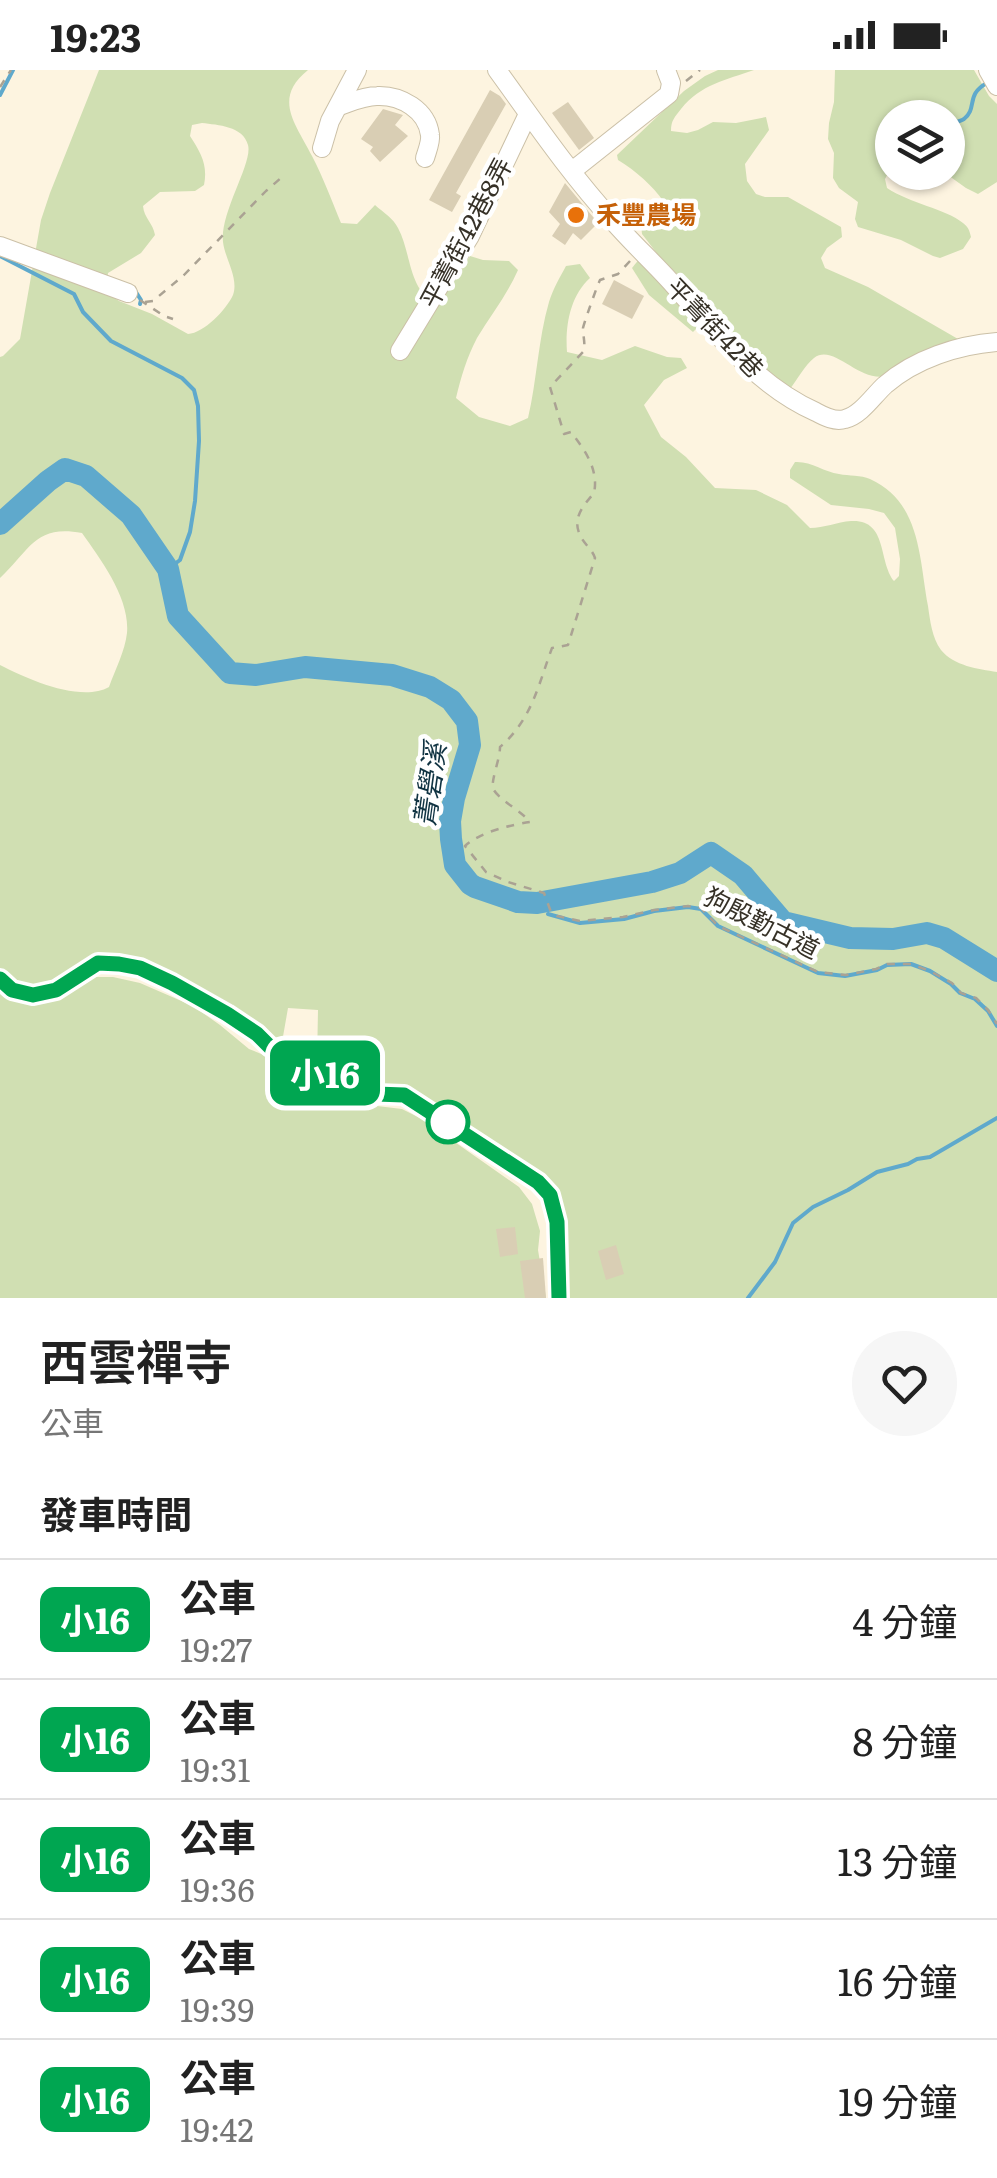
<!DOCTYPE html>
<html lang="zh-TW">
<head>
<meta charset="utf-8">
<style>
	:root { --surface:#fff; --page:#f6f6f6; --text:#222; --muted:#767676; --line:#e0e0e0 }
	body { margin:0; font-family:Literata,"Noto Sans TC",serif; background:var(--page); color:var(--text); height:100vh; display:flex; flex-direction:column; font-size:38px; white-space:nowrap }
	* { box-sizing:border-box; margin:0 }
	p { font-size:32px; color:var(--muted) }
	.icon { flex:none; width:55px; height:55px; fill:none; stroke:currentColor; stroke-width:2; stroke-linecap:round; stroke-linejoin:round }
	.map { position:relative; height:1228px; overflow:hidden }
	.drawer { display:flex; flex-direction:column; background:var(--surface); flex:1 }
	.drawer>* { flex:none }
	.badge { padding:0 20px; border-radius:15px; font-size:35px; line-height:65px }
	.tools { position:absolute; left:875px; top:30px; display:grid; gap:20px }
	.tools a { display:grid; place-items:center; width:90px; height:90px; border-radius:50%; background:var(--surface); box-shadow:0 2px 8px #0004; font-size:50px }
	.map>.badge { position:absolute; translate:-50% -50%; box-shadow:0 0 0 5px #fff }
	h2 { padding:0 40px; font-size:38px; line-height:90px }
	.round { display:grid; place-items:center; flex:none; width:105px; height:105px; border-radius:52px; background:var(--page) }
	.headline { display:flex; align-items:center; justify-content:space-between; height:170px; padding:0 40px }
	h1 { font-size:48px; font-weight:600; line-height:75px }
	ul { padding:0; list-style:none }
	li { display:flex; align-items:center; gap:30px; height:120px; padding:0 40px; border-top:2px solid var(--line) }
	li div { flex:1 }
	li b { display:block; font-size:38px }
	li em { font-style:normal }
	li .badge { min-width:110px; font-weight:700; text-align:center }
	.status { display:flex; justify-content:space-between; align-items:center; height:70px; padding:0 50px; background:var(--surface); direction:ltr }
	.status svg { height:28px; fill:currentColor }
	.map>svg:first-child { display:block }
	.green { fill:#d0dfb2; fill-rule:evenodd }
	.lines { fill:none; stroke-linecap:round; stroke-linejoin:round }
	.stream { stroke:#5fa9cc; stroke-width:4 }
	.river { stroke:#5fa9cc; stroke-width:22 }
	.building { fill:#d9ceb4 }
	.minor-casing { stroke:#cbc0a7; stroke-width:20 }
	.path { stroke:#aaa293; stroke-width:2.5; stroke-dasharray:8 8; stroke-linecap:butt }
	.minor { stroke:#fff; stroke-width:18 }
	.line-casing { stroke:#fff; stroke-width:22 }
	.line { stroke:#00a651; stroke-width:15 }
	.food-dot { fill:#e8710a; stroke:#fff; stroke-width:4 }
	.stop-dot { fill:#fff; stroke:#00a651; stroke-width:5 }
	.labels { text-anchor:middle; stroke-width:9; stroke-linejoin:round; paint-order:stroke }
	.food-label { font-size:25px; font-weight:bold; fill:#c56008; stroke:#fff; text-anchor:start }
	.street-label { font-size:25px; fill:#363127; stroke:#fff }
	.water-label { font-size:28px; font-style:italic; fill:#103342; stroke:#fff }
</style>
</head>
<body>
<div class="status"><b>19:23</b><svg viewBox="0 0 49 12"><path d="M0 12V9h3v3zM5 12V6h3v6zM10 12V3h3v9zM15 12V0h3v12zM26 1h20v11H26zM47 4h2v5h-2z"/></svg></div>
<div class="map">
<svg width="997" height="1228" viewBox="0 0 997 1228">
	<rect width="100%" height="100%" fill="#fdf4e0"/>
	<!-- green -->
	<g class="green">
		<path d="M99,0H308C272,29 296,54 312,86C323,107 332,131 341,153L357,154L375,135C384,143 393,148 398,158C412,184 408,223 438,233L470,186L483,190L509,191L518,200C507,225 491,245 477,268C467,287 461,307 456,328L479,347L510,356L528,348C537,310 538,270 549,232C553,219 560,207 566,196L580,194L590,208C570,226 565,256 567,282L602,290L635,276L667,287L681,288L687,298L664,310L644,335L661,367L686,387L715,418L756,420L787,435L810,458C824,458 837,452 851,451C888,449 878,491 894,511L899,506L900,489L895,458L884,443L869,439L831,435L790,408V400L795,392C811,391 824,402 839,404C849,406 861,405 870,409C921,432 919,488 928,536C930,550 932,568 941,580C954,596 978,599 997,602V1228H568L565,1217L557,1129L441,1040L351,1018L317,992L318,940L288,938L281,978L121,890L58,914L19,918L0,903V595C27,609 81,633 109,617C115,600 125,581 127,563C130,528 101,490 82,463C35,454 30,480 0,508V287L3,286L20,269L41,150L50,123ZM202,53C218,55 243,56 248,75C253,93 220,142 223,172C225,189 239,208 233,225C226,240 204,263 188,264L152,244L119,231L106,222L108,203L141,183L155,165C153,153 144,148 143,136L160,122L195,121L204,115C208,95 201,83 190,66L192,55Z"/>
		<path d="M718,0H754C726,10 701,14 681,39C675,47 671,50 671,61L687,63L698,60L713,52L736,53L766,47L769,60L745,94L747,111L756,124L765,127H788L841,157L842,167L827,178L821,188L825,198L868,217L958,269L959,273C939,282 907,301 887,306C858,313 834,273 814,288C805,295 797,310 790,319L760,295L702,229L659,186L642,164L641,154L647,146L664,132C652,115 636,101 618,90L617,85L684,21L705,6Z"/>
		<path d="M835,0H974L989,26L997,34V112L978,124L966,118L945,103L948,102V48H892V96L885,109L887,118C909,133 946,139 963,153C969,158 969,160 971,167L963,179L940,188L933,186L901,170L858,157L855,149L858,132L839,118L833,108L834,83L828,69L829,53L834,32Z"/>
		<path d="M640,188L701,254L693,262L649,225L632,198Z"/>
		<path d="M90,907H113L140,913L193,936L220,955L249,979L276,990L292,992L344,1032L402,1039L422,1049L519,1117L532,1134L540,1161L538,1180L546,1228H0V917L5,922Z"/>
	</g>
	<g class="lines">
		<!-- stream -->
		<g class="stream">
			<path d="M0,25L13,0"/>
			<path d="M948,55C953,53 959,52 964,49C978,38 965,25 987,13"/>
			<path d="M0,186L74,224L83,242L111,271L182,308L194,320L198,336L199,371L195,431L190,462L180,490L168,499"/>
			<path d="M134,219L141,230L140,234"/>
			<path d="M518,832L539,840"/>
			<path d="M548,844L580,853L624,849L654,841L688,837L701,839L718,856L818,903L845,906L877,900L887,895L911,894L930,901L951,914L960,923L975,929L988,941L997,956"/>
			<path d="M748,1228L775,1192L793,1153L813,1137L848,1120L877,1102L908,1094L917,1089L930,1087L997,1048"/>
		</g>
		<!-- river -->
		<path class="river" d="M0,454L48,411L65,399L86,406L131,445L168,499L178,546L230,603L256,605L305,597L392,605L430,617L451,630L467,651L470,675L454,728L450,751L451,769L455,795L470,814L475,817L518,832L537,833L652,812L680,803L711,783L743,805L783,852L850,868L893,869L927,863L944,868L997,901"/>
	</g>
	<!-- building -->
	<g class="building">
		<path d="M490,20L500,26L506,34L456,123L461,126L452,142L429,130Z"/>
		<path d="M568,32L594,68L579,80L552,43Z"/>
		<path d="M383,39L403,45L395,55L408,66L380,92L370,81L373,77L361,69Z"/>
		<path d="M565,113L598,153L581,170L573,163L565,175L552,166L560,154L549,142Z"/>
		<path d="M614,210L644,226L632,249L602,234Z"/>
		<path d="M515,1157L518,1184L500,1187L496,1159Z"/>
		<path d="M616,1175L624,1204L606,1210L598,1181Z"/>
		<path d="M543,1188L546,1228H525L520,1191Z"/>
	</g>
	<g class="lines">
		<defs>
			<g id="minor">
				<path d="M497,0C534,51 570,104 613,151C631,172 652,191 670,211C714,260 755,315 816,342C825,347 835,352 845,349C861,345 873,326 885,315C915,289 958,275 997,272"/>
				<path d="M988,0L997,16"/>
				<path d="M339,36C351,32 364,26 377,26C401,25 427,40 430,65C431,72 427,81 425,88"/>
				<path d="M322,78L330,51L357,0"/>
				<path d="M572,101L669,24L671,13L666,0"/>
				<path d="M0,176L128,223"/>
				<path d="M400,281L470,166L528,44"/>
				<path d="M0,909L12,920L33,925L56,920L97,893L119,894L140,898L172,913L227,943L257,964L270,977L307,990L348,1023L405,1025L538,1112L550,1125L557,1152L559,1228"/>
			</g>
		</defs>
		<!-- minor casing -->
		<use href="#minor" class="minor-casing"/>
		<!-- path -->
		<g class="path">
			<path d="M686,11L700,0"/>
			<path d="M0,17L11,0"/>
			<path d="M630,191L618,204L600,210C597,216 584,253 583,258C583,268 586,273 583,282L550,317L564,364L571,362C585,380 599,400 594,423C583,436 571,449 581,467C585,475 592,479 595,488L568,575L552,578C538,616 532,649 500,677C500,689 491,710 493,718C496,728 523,742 530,752C510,755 480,762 465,776L486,802L508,812L544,823L551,842L557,846L580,851L623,847L654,840L688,836L701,838L718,856L818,902L846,905L876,899L887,894H911L930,901L952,913L961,923L976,928L988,940L997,954"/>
			<path d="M140,230L164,246L173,249"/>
			<path d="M145,232L153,231L184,205L266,121L282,107"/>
		</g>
		<!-- minor -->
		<use href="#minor" class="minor"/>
	</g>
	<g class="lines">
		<defs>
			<path id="line" d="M0,909L12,920L33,925L56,920L98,893L119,894L140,898L172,913L227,944L257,964L270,977L307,990L348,1023L404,1025L538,1112L550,1125L557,1152L559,1228"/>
		</defs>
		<!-- line casing -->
		<use href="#line" class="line-casing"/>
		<!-- line -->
		<use href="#line" class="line"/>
	</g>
	<!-- markers -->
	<circle class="food-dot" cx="576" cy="145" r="10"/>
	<circle class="stop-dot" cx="448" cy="1052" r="20"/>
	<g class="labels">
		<!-- food labels -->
		<g class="food-label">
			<text x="596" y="154">禾豐農場</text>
		</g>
		<!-- street labels -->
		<g class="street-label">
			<text transform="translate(466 163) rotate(-62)" y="9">平菁街42巷8弄</text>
			<text transform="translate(715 258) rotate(46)" y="9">平菁街42巷</text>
			<text transform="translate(762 853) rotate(27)" y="9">狗殷勤古道</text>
		</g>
		<!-- water labels -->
		<g class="water-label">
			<text transform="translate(430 715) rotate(-82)" y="10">菁礐溪</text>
		</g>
	</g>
</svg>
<div class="tools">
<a><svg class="icon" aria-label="layers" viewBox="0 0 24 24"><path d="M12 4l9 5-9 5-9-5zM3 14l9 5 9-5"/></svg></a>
</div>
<b class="badge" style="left:325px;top:1003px;background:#00a651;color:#fff">小16</b>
</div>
<section class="drawer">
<div class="headline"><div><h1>西雲禪寺</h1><p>公車</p></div><a class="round"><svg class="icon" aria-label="heart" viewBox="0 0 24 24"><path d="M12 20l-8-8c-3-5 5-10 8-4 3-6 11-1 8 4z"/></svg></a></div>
<h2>發車時間</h2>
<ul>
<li><span class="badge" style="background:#00a651;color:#fff">小16</span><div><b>公車</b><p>19:27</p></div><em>4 分鐘</em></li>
<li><span class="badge" style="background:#00a651;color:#fff">小16</span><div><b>公車</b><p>19:31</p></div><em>8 分鐘</em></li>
<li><span class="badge" style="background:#00a651;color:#fff">小16</span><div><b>公車</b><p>19:36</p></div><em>13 分鐘</em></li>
<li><span class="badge" style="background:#00a651;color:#fff">小16</span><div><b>公車</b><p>19:39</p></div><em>16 分鐘</em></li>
<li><span class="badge" style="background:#00a651;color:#fff">小16</span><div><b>公車</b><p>19:42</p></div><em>19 分鐘</em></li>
</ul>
</section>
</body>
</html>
